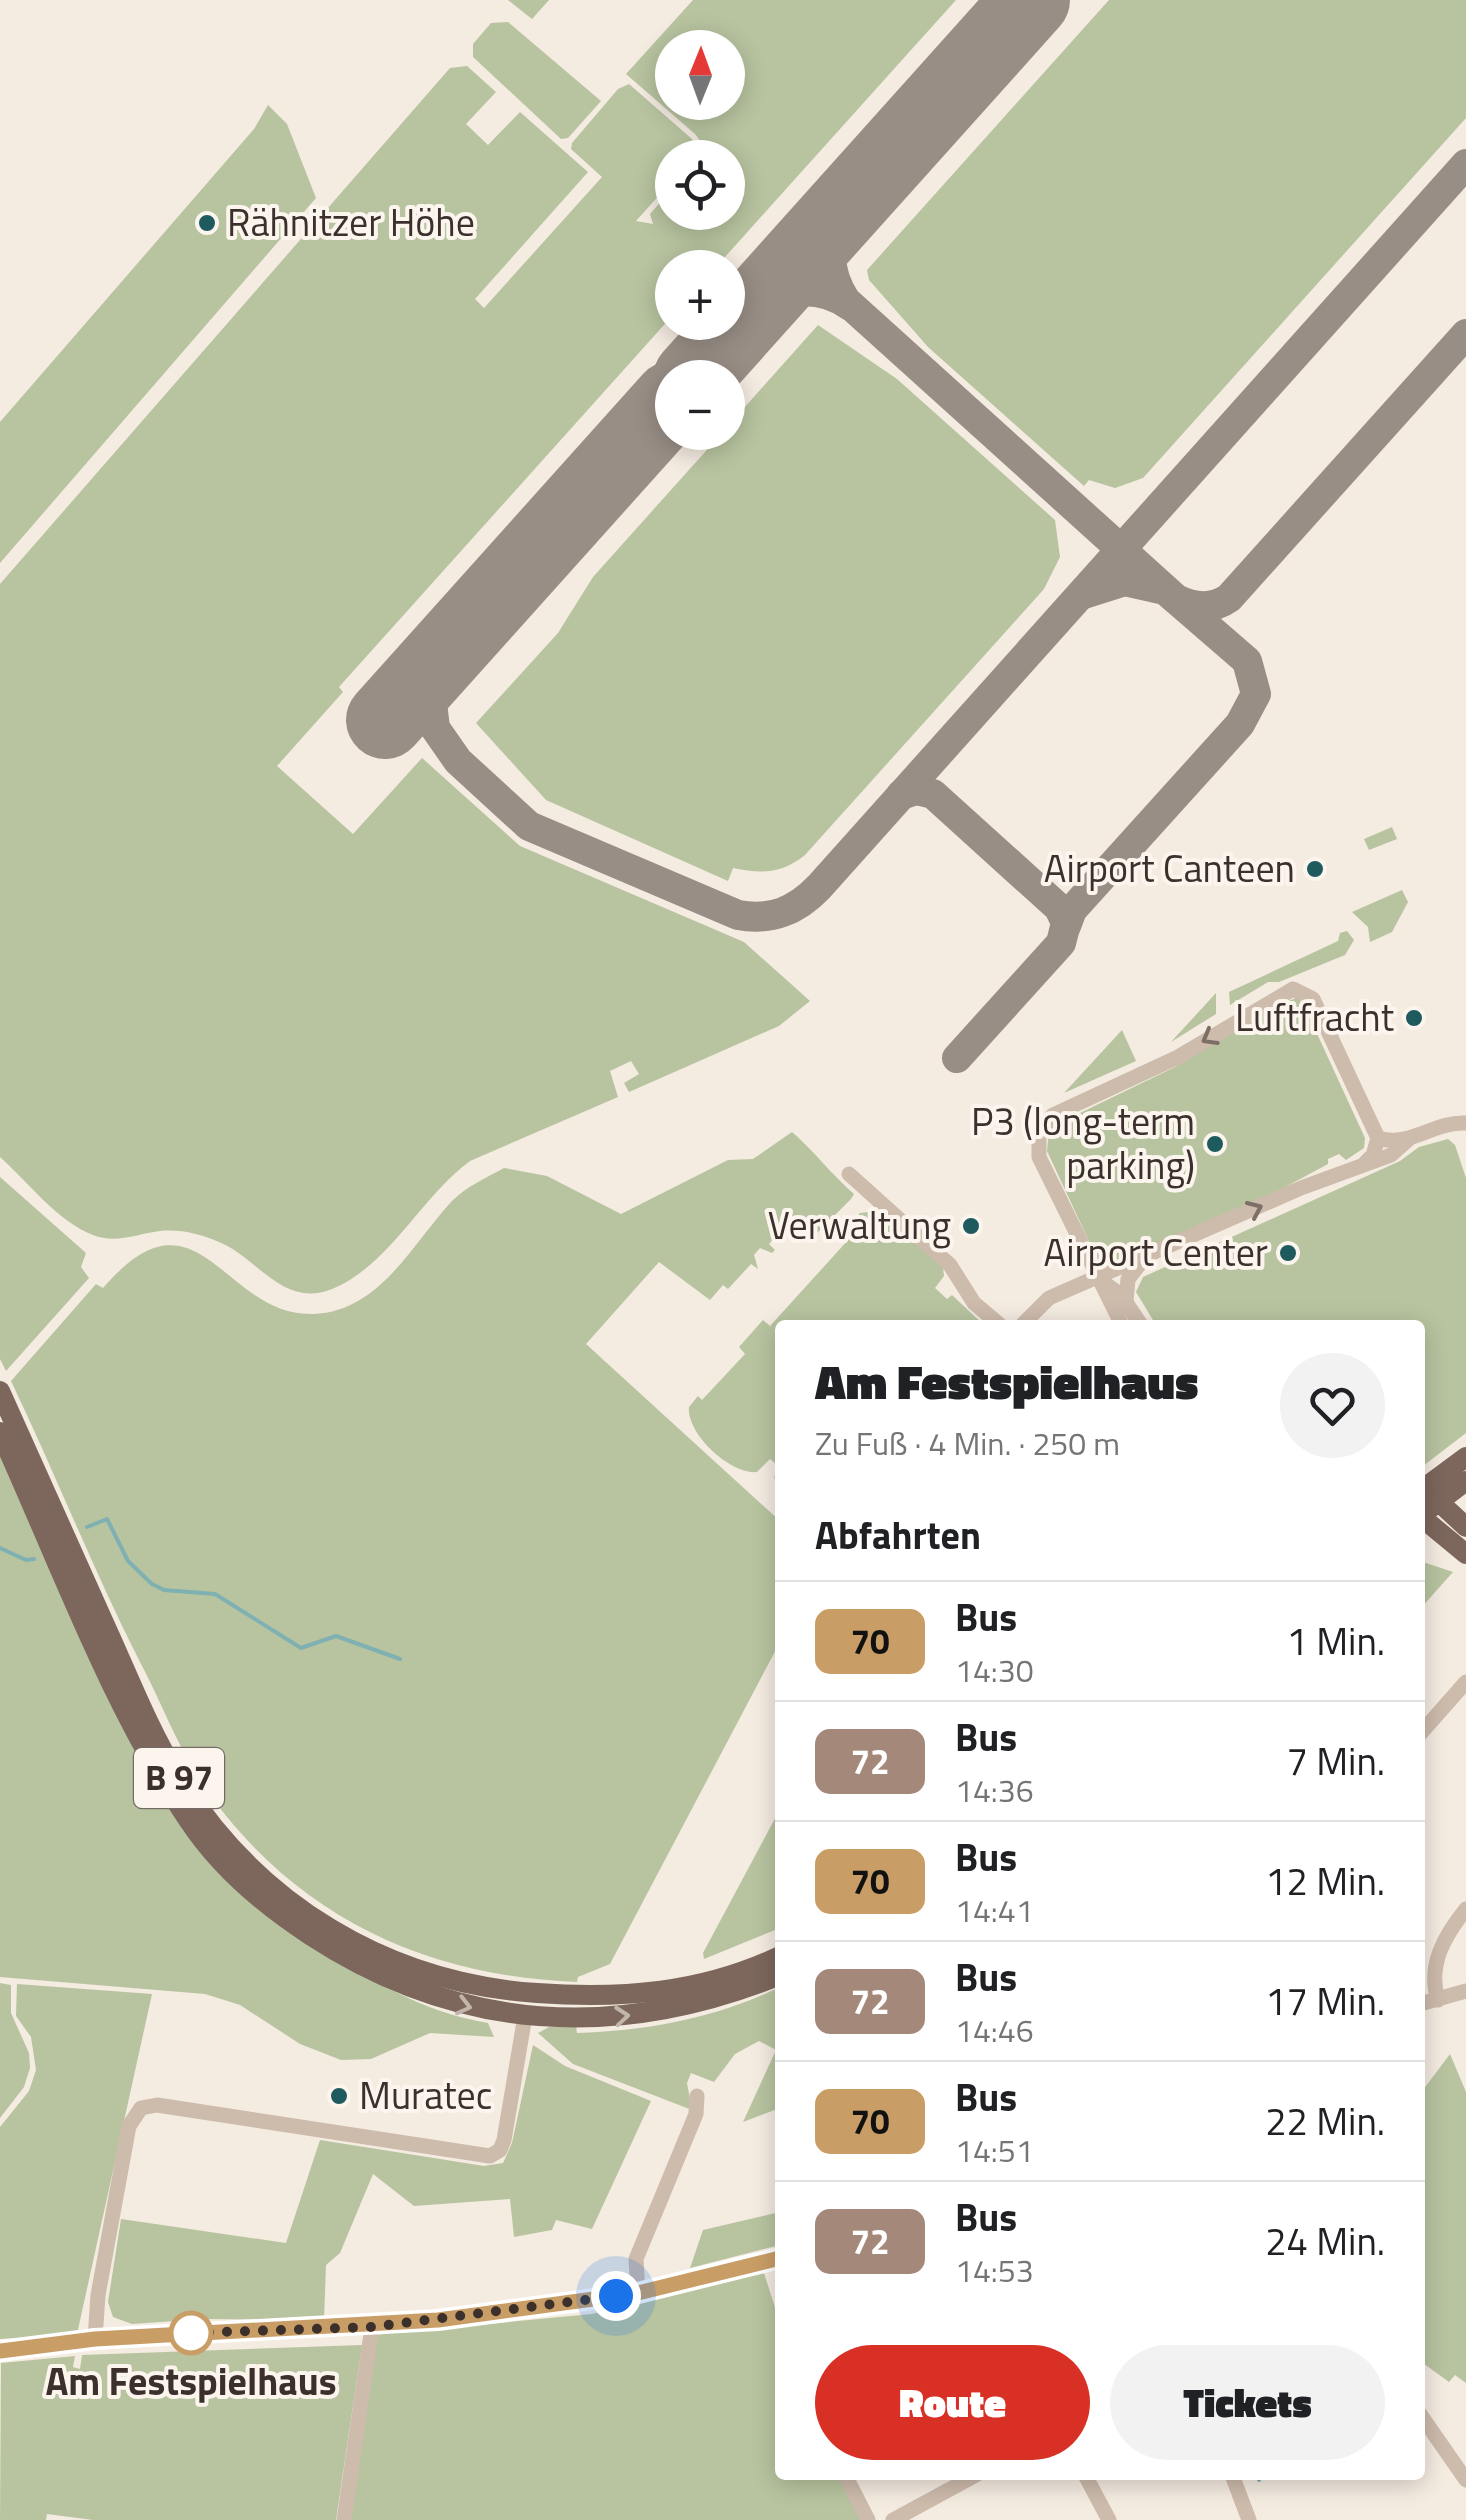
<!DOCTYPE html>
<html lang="de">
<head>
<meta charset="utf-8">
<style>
	:root { --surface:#fff; --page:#f2f2f2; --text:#202124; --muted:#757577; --line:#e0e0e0; --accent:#d93025 }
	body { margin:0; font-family:"Titillium Web",sans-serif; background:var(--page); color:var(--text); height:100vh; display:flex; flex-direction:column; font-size:38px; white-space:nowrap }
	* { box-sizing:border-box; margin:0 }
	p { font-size:32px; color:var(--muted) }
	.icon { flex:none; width:55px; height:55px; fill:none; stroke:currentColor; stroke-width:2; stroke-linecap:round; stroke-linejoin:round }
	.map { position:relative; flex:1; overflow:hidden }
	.panel { position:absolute; left:775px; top:1320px; width:650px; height:1160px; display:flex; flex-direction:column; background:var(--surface); border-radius:10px; box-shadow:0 5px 25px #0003 }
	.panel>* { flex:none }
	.badge { padding:0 20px; border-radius:15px; font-size:35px; line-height:65px }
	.needle { width:65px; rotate:1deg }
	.controls { position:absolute; left:655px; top:30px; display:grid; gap:20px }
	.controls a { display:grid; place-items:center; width:90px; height:90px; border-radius:50%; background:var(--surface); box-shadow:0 5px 25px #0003; font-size:50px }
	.you { position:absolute; width:50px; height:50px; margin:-25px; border:8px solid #fff; border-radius:50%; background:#1a73e8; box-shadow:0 0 0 15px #1a73e833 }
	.map>.badge { position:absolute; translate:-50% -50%; box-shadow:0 0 0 5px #fff }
	h2 { padding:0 40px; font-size:38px; line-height:90px }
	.round { display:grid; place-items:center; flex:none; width:105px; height:105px; border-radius:52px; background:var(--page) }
	.head { display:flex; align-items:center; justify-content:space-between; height:170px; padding:0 40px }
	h1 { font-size:48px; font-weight:800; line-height:75px }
	.button { display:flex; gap:20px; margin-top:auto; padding:20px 40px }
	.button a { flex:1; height:115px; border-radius:60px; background:var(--accent); color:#fff; font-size:40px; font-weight:800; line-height:115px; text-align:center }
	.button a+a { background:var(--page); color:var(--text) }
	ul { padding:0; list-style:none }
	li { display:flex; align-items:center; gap:30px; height:120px; padding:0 40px; border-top:2px solid var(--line) }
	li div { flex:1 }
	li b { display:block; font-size:38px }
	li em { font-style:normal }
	li .badge { min-width:110px; font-weight:700; text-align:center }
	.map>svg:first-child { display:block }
	.green { fill:#b8c4a0; fill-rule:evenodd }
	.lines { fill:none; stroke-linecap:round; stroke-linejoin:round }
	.stream { stroke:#7fb0b2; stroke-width:4 }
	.taxiway { stroke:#988e86; stroke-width:30 }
	.runway { stroke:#988e86; stroke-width:78 }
	.minor { stroke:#cdbbac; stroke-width:15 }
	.major { stroke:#7d675c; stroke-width:20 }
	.oneway { stroke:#7d6f65 }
	.oneway2 { stroke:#c2b5ac }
	.line-casing { stroke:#fff; stroke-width:22 }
	.line { stroke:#c99d66; stroke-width:15 }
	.walk { stroke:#3b302b; stroke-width:10; stroke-dasharray:0 18 }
	.poi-dot { fill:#1f5a5e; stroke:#fbf5ee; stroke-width:4 }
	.stop-dot { fill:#fff; stroke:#c99d66; stroke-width:5 }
	.labels { text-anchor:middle; stroke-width:8; stroke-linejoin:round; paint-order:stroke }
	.shield { fill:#fbf5ee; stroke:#756b66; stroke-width:2.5 }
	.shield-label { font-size:35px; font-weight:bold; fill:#3b302b }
	.poi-label { font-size:38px; fill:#3b302b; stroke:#fbf5ee; text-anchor:end }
	.stop-label { font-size:38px; font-weight:bold; fill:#3b302b; stroke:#fbf5ee }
</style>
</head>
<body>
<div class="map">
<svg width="1466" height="2520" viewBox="0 0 1466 2520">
	<rect width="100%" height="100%" fill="#f4ebe1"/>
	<!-- green -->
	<g class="green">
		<path d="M508,0H549L532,19Z"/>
		<path d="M693,0H956L716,267L672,268V316L339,687L343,692L277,766L353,834L422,758L520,846L744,942L810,1001L779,1026L629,1092L624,1083L639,1074L631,1061L610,1071L618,1097L470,1161C421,1197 389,1266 332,1289C283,1309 257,1257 219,1242C200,1234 181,1229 160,1231C137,1234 115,1244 93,1235C58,1222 27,1181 0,1157V584L450,68L467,66L496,92L466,124L488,145L520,112L588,172L475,299L484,308L602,177L571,149L572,143L618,89L629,84L692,139L696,153L693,157L672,158V181L636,221L653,224L650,214L672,189V212H728V158L699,157L701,142L695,134L626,74ZM672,48H728V102H672Z"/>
		<path d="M1109,0H1466V118L1143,478L1115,488L1089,480L1084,486L928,347L869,280L867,270Z"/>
		<path d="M508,22L601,101L568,138L561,139L473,57V44L491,23Z"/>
		<path d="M268,105L287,124L316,198L0,563V422L254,129Z"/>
		<path d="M818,325L897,379L1055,520L1060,557L1044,589L805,855C781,874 762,874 733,868L728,881L546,800L476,723L558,633L593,577L722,433L728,432V426Z"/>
		<path d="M1392,827L1397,839L1369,850L1364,839Z"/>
		<path d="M1402,890L1408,902L1392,932L1370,942L1368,927L1352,912Z"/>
		<path d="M1347,931L1354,940L1345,955L1279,982H1268L1230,1005L1229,992L1338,941L1340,933Z"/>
		<path d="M1216,993V1014L1171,1042Z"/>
		<path d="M1296,998L1302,1001L1365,1138L1364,1148L1346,1160L1339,1154L1328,1159V1164L1254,1204L1101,1267L1047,1151L1049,1128L1175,1067L1261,1012Z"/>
		<path d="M1122,1030L1136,1061L1064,1093Z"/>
		<path d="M792,1132C816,1153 831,1174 854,1194L851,1199L814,1236L792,1218L769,1244L775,1250L772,1253L760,1248L754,1255L758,1269L751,1264L728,1289L723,1285L710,1300L659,1262L586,1344L780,1521V1642L610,1964L578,1977L577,1982C420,1976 288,1912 199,1779C176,1742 161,1702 141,1664C94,1572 56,1475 11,1381L96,1284L103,1288C199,1177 223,1318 314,1314C380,1311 412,1244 452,1201C467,1186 486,1178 504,1168L547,1176L621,1214L728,1160L753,1159Z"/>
		<path d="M1448,1139L1455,1145L1466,1178V1433L1423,1466L1420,1325H1156L1136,1292L1143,1277L1400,1161L1419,1147Z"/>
		<path d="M0,1177L86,1253L81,1267L89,1278L6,1371L0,1359Z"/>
		<path d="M878,1211L943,1267L944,1276L935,1288L947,1299L952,1295L984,1325H780V1492L774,1477L780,1467L770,1459L757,1472C730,1475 686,1433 689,1407L698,1396L702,1400L745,1354L739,1347L763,1320L770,1326L859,1228L852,1222L860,1213Z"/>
		<path d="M0,1450C60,1585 126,1781 231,1884C266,1919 306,1943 349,1967C399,1994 431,2013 488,2023L494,2037L430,2033L371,2059L341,2060L300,2044L240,2005L205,1994L0,1977Z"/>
		<path d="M1420,1561L1453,1572L1420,1609Z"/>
		<path d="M780,1809V1928L704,1959L703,1953Z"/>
		<path d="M0,1983L11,1985V2013L29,2053L30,2068L24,2087L0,2118Z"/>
		<path d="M17,1984L152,1994L77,2334L0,2339V2127L29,2091L36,2070L31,2037L16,2016Z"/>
		<path d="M780,1987V2108L743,2122L776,2050L759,2041L735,2054L714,2082L691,2073L687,2083L692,2110L573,2064L538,2033L549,2027L576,2026L577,2033C648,2031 716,2018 780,1987Z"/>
		<path d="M533,2045L565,2066L651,2101L592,2229L556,2220L552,2230L514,2237L510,2199L414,2206L373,2174L340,2253L326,2265L324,2320L204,2319L132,2324L113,2317L108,2302L121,2219L286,2243L320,2140L484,2166L503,2163L512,2143Z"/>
		<path d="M1450,2054L1466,2092V2383L1455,2375L1449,2382L1420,2361V2094Z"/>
		<path d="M780,2212V2245L690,2268L703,2230Z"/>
		<path d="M764,2273L780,2323V2475H838L862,2520H351L374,2335L592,2314Z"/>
		<path d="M362,2345L336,2520H93L47,2514L46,2520H0L1,2363L75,2356L73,2367L80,2369L82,2355Z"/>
	</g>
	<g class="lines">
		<!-- stream -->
		<g class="stream">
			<path d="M87,1527L107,1519L128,1561L152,1584L164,1590L215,1594L301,1648L336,1636L400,1659"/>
			<path d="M0,1548L26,1560L34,1559"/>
			<path d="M1259,2480L1261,2475"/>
		</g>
		<!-- taxiway -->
		<g class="taxiway">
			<path d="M847,205C825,234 826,271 846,301L1176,599C1194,608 1212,610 1229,598L1466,334"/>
			<path d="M750,313C777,287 820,284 850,306"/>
			<path d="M457,639L439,666L431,695L435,728L458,761L529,826L738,915C771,921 796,911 819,887L1466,164"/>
			<path d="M901,795L916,790L933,794L1059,908L1066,923L1061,943L957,1058"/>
			<path d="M1066,926L1072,910L1240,724L1256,694L1247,661L1165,590L1125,581L1084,594"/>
		</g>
		<!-- runway -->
		<g class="runway">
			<path d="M692,378L1031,0"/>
			<path d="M385,720L672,400"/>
		</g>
		<!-- minor -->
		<g class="minor">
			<path d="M1378,1138C1409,1148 1435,1121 1466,1123"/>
			<path d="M849,1174L950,1265L974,1303L1000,1325"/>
			<path d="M1096,1277L1121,1295L1141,1325"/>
			<path d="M1126,1301L1128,1279L1143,1260"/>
			<path d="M1022,1325L1049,1298L1301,1188L1391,1155L1409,1139"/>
			<path d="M1122,1325L1039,1157V1131L1053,1115L1178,1057L1293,989L1313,999L1378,1138L1373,1155L1365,1163"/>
			<path d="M1420,1734L1466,1682"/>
			<path d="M1438,2000C1427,1965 1445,1935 1466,1909"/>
			<path d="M1420,2004L1466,1991"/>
			<path d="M638,2293L636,2259L696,2114L697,2096"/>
			<path d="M95,2339L98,2295L129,2126L141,2108L157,2105L490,2156L500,2150L504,2140L525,2016"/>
			<path d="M0,2351L95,2339L250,2329L372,2327L460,2318L638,2293L780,2258"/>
			<path d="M1420,2414L1466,2480"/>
			<path d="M845,2475L868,2520"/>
			<path d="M1085,2475L1109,2520"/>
			<path d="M1232,2475L1249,2520"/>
			<path d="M344,2520L372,2327"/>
			<path d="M893,2520L976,2475"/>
		</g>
		<!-- major -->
		<g class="major">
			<path d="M0,1391C35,1469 70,1547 105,1625C128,1675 148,1728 177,1775C256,1904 387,1983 537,1993C622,1999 702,1993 780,1956"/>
			<path d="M0,1432C58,1559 111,1707 189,1821C219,1866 264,1905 310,1935C458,2032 617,2041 780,1975"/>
			<path d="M1424,1488L1466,1527"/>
			<path d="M1420,1491L1466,1457"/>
			<path d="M1420,1516L1466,1554"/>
			<path d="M1420,1516L1466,1481"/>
		</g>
	</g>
	<!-- one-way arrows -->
	<defs><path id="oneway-chevron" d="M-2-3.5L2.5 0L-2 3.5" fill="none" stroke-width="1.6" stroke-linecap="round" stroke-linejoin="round" transform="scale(2.5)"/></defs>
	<g class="oneway">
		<use href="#oneway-chevron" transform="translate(1209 1038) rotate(150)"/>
		<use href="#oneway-chevron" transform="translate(1255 1209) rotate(-24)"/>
	</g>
	<g class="oneway2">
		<use href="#oneway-chevron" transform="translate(464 2006) rotate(14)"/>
		<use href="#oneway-chevron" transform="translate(622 2016) rotate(-5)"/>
	</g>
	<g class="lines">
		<defs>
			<path id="line" d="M0,2351L95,2339L438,2320L638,2293L780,2258"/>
		</defs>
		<!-- line casing -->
		<use href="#line" class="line-casing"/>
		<!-- line -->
		<use href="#line" class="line"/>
		<!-- walk -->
		<path class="walk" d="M191,2333L372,2327L616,2296"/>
	</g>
	<!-- markers -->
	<g class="poi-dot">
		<circle cx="207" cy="223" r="10"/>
		<circle cx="1315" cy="869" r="10"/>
		<circle cx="1414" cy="1018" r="10"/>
		<circle cx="1215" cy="1144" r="10"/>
		<circle cx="971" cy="1226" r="10"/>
		<circle cx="1288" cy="1253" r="10"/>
		<circle cx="339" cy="2096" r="10"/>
	</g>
	<circle class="stop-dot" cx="191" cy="2333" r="20"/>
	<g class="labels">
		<!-- shield labels -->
		<rect class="shield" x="134" y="1748" width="90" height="60" rx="8"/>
		<g class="shield-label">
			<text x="179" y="1790">B 97</text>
		</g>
		<!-- poi labels -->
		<g class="poi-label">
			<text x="227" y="236" text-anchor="start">Rähnitzer Höhe</text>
			<text x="1295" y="882">Airport Canteen</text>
			<text x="1394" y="1031">Luftfracht</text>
			<text x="1195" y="1135">P3 (long-term<tspan x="1195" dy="44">parking)</tspan></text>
			<text x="951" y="1239">Verwaltung</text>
			<text x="1268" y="1266">Airport Center</text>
			<text x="359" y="2109" text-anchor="start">Muratec</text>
		</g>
		<!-- stop labels -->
		<g class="stop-label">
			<text x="191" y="2395">Am Festspielhaus</text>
		</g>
	</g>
</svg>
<div class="controls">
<a><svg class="needle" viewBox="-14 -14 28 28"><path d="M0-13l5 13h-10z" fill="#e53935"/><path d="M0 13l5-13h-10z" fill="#757577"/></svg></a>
<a><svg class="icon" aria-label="locate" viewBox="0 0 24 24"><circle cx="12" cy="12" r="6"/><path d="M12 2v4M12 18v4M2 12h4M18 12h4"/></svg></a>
<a>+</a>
<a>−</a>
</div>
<div class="you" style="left:616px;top:2296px"></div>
<section class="panel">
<div class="head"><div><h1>Am Festspielhaus</h1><p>Zu Fuß · 4 Min. · 250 m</p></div><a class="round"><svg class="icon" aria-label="heart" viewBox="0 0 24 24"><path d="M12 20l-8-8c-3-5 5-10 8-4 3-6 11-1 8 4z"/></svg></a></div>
<h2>Abfahrten</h2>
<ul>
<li><span class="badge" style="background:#c99d66;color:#111">70</span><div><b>Bus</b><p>14:30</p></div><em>1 Min.</em></li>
<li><span class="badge" style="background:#a4897a;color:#fff">72</span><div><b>Bus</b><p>14:36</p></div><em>7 Min.</em></li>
<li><span class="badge" style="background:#c99d66;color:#111">70</span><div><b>Bus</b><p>14:41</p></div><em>12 Min.</em></li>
<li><span class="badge" style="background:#a4897a;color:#fff">72</span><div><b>Bus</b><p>14:46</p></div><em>17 Min.</em></li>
<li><span class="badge" style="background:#c99d66;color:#111">70</span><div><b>Bus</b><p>14:51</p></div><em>22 Min.</em></li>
<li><span class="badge" style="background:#a4897a;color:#fff">72</span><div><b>Bus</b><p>14:53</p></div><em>24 Min.</em></li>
</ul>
<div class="button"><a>Route</a><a>Tickets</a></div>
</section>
</div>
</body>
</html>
